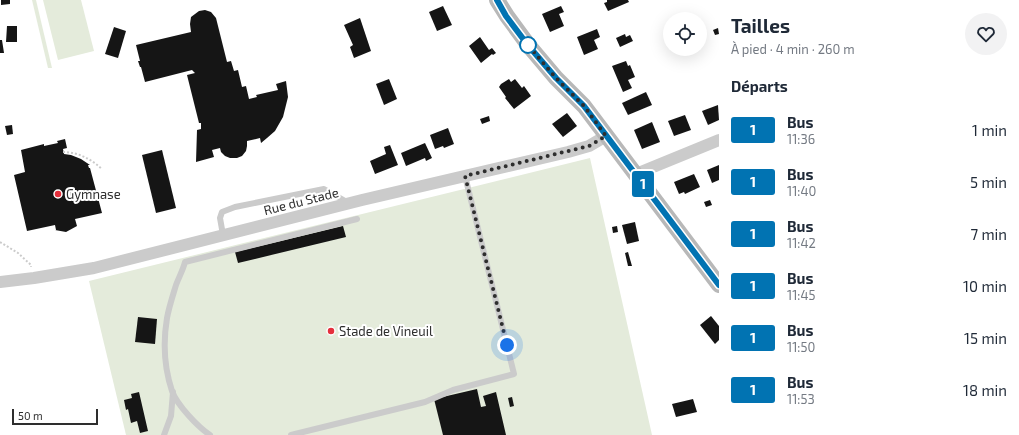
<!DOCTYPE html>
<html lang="fr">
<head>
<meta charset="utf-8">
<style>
	:root { --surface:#fff; --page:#f2f2f3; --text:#1f2937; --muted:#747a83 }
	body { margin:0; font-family:"Exo 2",sans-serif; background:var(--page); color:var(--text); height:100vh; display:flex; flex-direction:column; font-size:15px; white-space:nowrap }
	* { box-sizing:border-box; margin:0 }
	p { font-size:13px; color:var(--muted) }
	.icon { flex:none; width:22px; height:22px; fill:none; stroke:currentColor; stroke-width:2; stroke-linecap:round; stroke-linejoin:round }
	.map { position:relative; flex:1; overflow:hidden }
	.side { display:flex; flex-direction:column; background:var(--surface); width:300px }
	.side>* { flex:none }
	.badge { padding:0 8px; border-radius:3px; font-size:14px; line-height:26px }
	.controls { position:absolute; left:663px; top:12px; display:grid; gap:8px }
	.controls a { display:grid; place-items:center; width:44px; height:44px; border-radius:50%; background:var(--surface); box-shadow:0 4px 16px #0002; font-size:20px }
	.scale { position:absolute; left:12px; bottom:10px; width:86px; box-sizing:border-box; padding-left:4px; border:2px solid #2e2e2e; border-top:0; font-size:11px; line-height:14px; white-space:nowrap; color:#2e2e2e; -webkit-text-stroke:3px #fff; paint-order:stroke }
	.you { position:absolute; width:20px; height:20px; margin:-10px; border:3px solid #fff; border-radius:50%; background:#1a73e8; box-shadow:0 0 0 6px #1a73e833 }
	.map>.badge { position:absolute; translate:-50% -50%; box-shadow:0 0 0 2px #fff }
	h2 { padding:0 12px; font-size:15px; line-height:36px }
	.round { display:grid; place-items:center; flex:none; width:42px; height:42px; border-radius:21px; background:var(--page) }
	.head { display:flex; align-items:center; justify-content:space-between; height:68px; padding:0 12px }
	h1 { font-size:19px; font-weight:700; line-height:30px }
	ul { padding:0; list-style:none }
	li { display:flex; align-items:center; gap:12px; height:52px; padding:0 12px }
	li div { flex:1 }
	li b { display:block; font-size:15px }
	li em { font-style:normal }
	li .badge { min-width:44px; font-weight:700; text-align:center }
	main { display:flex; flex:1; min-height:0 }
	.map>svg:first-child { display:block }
	.green { fill:#e4ebdb }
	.building { fill:#151515 }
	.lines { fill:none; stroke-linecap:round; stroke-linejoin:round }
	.path { stroke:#cbcbcb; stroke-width:2; stroke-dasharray:2 2; stroke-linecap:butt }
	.lane { stroke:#cbcbcb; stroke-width:6 }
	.street { stroke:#cbcbcb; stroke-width:12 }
	.secondary { stroke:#b8b8b8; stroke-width:16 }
	.line-casing { stroke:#fff; stroke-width:9 }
	.line { stroke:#0173b2; stroke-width:6 }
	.walk { stroke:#2e2e2e; stroke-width:4; stroke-dasharray:0 7.2 }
	.stop-dot { fill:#fff; stroke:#0173b2; stroke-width:2 }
	.poi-dot { fill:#e52f3c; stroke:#fff; stroke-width:1.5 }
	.labels { text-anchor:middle; stroke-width:4; stroke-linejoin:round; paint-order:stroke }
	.poi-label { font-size:13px; fill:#2e2e2e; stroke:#fff; text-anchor:start }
	.street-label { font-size:13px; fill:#2e2e2e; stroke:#fff }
</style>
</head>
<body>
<main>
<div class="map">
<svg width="719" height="435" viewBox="0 0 719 435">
	<rect width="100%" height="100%" fill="#fff"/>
	<!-- green -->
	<g class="green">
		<path d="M32,0H36L52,68H48Z"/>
		<path d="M43,0H81L94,51L58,60Z"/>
		<path d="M590,158L652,435H126L89,281Z"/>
	</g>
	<!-- building -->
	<g class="building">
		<path d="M1,0H10V4L1,5Z"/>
		<path d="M607,0H628L629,2L608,11L604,3L607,2Z"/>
		<path d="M443,6L452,25L437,31L429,12Z"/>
		<path d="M561,6L564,12L559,14L564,26L550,32L542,14Z"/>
		<path d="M205,10L211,12L216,18L227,62L231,61L234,71L238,70L242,87L246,86L249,99L257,97L256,95L278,90L276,84L286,81L288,97L283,117L275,131L267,138L261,143L260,138L247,141V146L246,151L242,156L237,158H230L225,156L221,152L220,148L212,150L214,157L196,162L197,130L201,129V123H199L187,75L195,73L192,70L145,82L141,67H140L138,61H140L136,45L191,32L190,24L191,17L199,11Z"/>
		<path d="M360,18L371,51L354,58L350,47L353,45L344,25Z"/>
		<path d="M7,26H17V42H6Z"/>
		<path d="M114,27L126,31L118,58L105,54Z"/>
		<path d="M718,28L719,34L715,35L713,30Z"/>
		<path d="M597,29L600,37L594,40L598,49L584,55L577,37Z"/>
		<path d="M625,34L626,37L630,35L633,41L620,47L616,38Z"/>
		<path d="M480,37L489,50L492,48L496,53L493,55L492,54L481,63L469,46Z"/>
		<path d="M0,40H2L4,53H0Z"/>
		<path d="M626,61L628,66L630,65L635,77L628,80L632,88L623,92L612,66Z"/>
		<path d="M389,79L397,99L384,105L376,84Z"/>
		<path d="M509,79L511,82L515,79L522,88L524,86L531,96L514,109L505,98L506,97L499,87L501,84Z"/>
		<path d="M646,92L652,105L628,115L622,103Z"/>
		<path d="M718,105L719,120L708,125L702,111Z"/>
		<path d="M567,113L577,126L563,137L552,124Z"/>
		<path d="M685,115L691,130L674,136L668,121Z"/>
		<path d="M489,116L490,121L482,124L480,119Z"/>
		<path d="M652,122L660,142L642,149L634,130Z"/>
		<path d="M12,125L13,134L7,135L5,126Z"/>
		<path d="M448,128L454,144L444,148L443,146L435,149L430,135Z"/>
		<path d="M65,139L67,148L63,149L64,154L71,155L81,159L90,165H88L89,168H90L102,213L75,219L77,226L66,232L55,230H56L55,225L27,231L14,175L25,172L21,150L44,144V146L58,143L57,141Z"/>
		<path d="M425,143L432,158L426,161L425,158L406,166L401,153Z"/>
		<path d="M390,145L398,165L375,174L370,161L386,154L384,147Z"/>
		<path d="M162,150L176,208L156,213L142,155Z"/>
		<path d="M719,165V180L712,183L707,170Z"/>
		<path d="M694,174L700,187L685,194L684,192L679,194L674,182Z"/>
		<path d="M710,200L712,205L706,207L704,202Z"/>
		<path d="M635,222L639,241L627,244L622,225Z"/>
		<path d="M343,226L346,237L238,263L235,252Z"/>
		<path d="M617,226L618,232L613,233L612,227Z"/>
		<path d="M628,252L632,266H628L625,253Z"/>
		<path d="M711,316L719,326V340L715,344L700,325Z"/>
		<path d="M138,317L157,319L155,344L135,342Z"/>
		<path d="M477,389L481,407L486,406L483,396L496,392L506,435H443L434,399Z"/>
		<path d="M139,392L148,431L140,433L137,421L131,423L128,409L126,410L124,400L132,398L131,394Z"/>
		<path d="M512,397L514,406L510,407L508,398Z"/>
		<path d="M693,399L697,412L676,417L672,404Z"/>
	</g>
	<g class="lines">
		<!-- path -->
		<g class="path">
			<path d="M63,152C78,152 91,159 102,169"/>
			<path d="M0,242L18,253L31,265V267"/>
		</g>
		<!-- lane -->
		<g class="lane">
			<path d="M223,235L220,218L222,212L235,207L324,189L347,202"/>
			<path d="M164,435L171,416L173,392"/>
			<path d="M210,435C198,427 177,405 172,391C164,367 163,342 167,318C169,307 173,295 176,285C179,277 183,270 185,262L357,219"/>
			<path d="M291,435L425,402L453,390L514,374L465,176"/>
		</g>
		<!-- street -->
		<g class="street">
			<path d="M636,174L719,140"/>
			<path d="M0,282L34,278L94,268L362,200L568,152L589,146L606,136"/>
		</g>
		<!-- secondary -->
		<path class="secondary" d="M497,0L507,16L529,46L556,78L584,106L719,285"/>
	</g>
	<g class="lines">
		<defs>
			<path id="line" d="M497,0L506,16L527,44L556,78L584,106L719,285"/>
		</defs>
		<!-- line casing -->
		<use href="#line" class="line-casing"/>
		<!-- line -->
		<use href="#line" class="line"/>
		<!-- walk -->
		<path class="walk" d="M507,345L465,176L589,146L606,136L584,106L556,78L527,44L528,45"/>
	</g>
	<!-- markers -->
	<circle class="stop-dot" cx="528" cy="45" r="8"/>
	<g class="poi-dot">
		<circle cx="58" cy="194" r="4"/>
		<circle cx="331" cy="331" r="4"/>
	</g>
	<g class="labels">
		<!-- poi labels -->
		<g class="poi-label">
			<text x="66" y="199">Gymnase</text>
			<text x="339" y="336">Stade de Vineuil</text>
		</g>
		<!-- street labels -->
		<g class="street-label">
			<text transform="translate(301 201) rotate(-14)" y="5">Rue du Stade</text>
		</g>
	</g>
</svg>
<div class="controls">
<a><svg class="icon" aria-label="locate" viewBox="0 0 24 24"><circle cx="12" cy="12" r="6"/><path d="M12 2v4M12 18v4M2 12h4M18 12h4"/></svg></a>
</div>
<div class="scale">50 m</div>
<div class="you" style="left:507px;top:345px"></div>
<b class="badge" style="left:643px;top:184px;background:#0173b2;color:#fff">1</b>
</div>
<section class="side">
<div class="head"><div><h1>Tailles</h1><p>À pied · 4 min · 260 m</p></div><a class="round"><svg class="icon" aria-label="heart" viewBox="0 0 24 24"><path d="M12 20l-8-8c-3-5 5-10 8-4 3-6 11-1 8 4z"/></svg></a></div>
<h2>Départs</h2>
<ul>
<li><span class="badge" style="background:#0173b2;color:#fff">1</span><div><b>Bus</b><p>11:36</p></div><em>1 min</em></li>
<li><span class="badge" style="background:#0173b2;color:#fff">1</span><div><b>Bus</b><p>11:40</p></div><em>5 min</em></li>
<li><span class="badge" style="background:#0173b2;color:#fff">1</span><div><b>Bus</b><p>11:42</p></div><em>7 min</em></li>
<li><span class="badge" style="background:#0173b2;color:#fff">1</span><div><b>Bus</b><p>11:45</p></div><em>10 min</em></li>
<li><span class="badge" style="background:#0173b2;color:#fff">1</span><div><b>Bus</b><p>11:50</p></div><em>15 min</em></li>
<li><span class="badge" style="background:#0173b2;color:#fff">1</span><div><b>Bus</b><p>11:53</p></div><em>18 min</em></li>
</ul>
</section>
</main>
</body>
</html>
